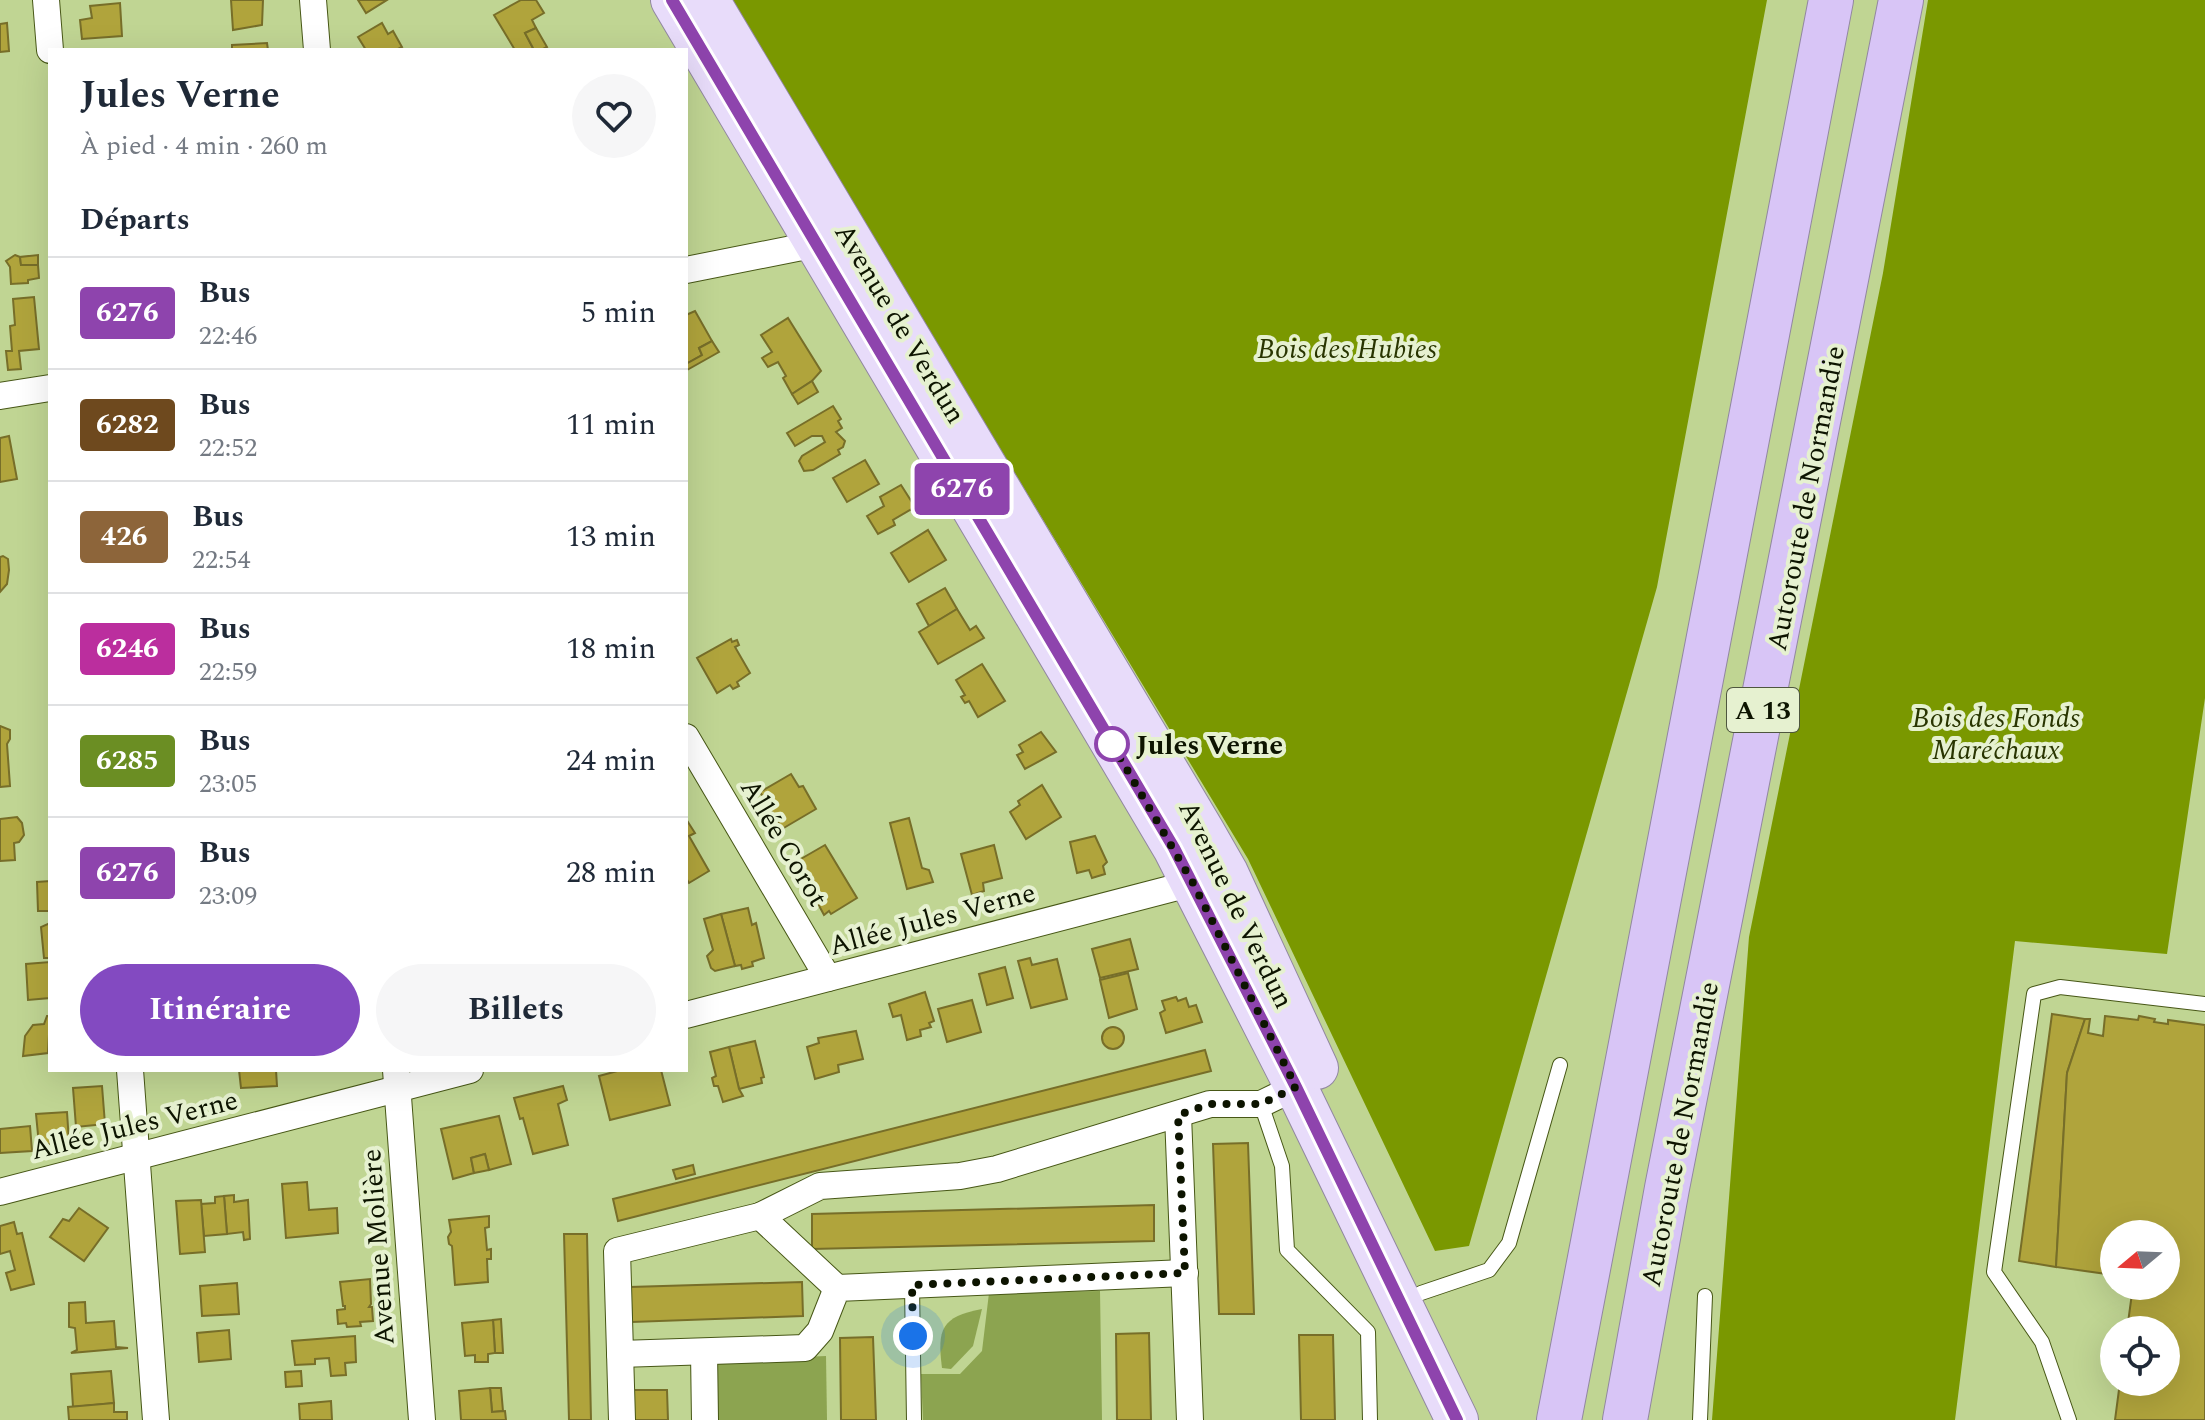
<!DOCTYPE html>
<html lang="fr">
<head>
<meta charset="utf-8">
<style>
	:root { --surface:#fff; --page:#f6f6f7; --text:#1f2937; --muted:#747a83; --line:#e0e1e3; --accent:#834ac1 }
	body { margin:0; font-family:Spectral,serif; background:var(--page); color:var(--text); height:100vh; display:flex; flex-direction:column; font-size:30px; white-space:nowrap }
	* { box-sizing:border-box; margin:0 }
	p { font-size:26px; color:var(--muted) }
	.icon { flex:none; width:44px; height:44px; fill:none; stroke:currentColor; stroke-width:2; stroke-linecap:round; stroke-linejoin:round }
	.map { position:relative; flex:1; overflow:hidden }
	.panel { position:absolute; left:48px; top:48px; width:640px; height:1024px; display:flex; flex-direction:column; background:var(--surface); border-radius:0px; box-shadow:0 8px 32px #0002 }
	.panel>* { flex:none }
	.badge { padding:0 16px; border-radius:6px; font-size:28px; line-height:52px }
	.needle { width:52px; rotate:251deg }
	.controls { position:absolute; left:2100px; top:1220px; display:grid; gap:16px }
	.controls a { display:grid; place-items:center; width:80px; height:80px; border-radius:50%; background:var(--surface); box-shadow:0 8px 32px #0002; font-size:40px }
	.you { position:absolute; width:40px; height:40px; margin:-20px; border:6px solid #fff; border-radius:50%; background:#1a73e8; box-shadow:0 0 0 12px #1a73e833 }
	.map>.badge { position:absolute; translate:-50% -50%; box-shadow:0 0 0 4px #fff }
	h2 { padding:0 32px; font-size:30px; line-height:72px }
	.round { display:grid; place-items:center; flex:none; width:84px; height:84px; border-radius:42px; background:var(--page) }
	.head { display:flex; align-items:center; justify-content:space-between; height:136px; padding:0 32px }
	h1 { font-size:38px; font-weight:700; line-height:60px }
	.action { display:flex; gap:16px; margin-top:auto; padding:16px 32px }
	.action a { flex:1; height:92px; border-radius:48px; background:var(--accent); color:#fff; font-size:32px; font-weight:700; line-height:92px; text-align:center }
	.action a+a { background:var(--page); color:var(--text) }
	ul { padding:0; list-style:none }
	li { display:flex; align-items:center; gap:24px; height:112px; padding:0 32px; border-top:2px solid var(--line) }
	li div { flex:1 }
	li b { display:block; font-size:30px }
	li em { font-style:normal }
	li .badge { min-width:88px; font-weight:700; text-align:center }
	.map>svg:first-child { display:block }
	.green { fill:#8ca450 }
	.forest { fill:#7a9800 }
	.building { fill:#b0a43c; stroke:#776e29; stroke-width:2 }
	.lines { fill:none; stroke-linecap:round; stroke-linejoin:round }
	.service-casing { stroke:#475716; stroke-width:16 }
	.minor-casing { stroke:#475716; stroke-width:28 }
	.primary-casing { stroke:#9187a0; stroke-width:44 }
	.motorway-casing { stroke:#9187a0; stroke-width:46 }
	.service { stroke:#fff; stroke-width:14 }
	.minor { stroke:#fff; stroke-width:26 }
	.primary { stroke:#e8dcfa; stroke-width:42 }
	.motorway { stroke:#d8c5f6; stroke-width:44 }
	.line-casing { stroke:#fff; stroke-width:18 }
	.line { stroke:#8e44ad; stroke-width:12 }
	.walk { stroke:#0d1400; stroke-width:8; stroke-dasharray:0 14.4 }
	.stop-dot { fill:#fff; stroke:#8e44ad; stroke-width:4 }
	.labels { text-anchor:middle; stroke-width:8; stroke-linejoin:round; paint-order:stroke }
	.shield { fill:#e6f1d0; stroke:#4e563e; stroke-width:2 }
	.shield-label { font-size:26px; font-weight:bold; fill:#0d1400 }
	.street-label { font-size:28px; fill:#0d1400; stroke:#e6f1d0 }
	.park-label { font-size:28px; font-style:italic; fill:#293501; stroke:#e6f1d0 }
	.stop-label { font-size:28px; font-weight:bold; fill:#0d1400; stroke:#e6f1d0; text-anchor:start }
</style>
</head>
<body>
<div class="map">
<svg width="2205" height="1420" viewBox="0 0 2205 1420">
	<rect width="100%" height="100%" fill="#c0d593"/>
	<!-- green -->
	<g class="green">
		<path d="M1100,1291L1102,1420H923L921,1374H960L982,1351L989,1293Z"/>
		<path d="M982,1309L973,1346L951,1369L942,1368C937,1329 941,1317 982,1309Z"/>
		<path d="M826,1356L827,1420H715L714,1361Z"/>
	</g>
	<!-- forest -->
	<g class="forest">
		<path d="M729,0H1767L1657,587L1469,1246L1435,1251L1248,859Z"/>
		<path d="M1928,0H2205V698L2167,954L2015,941L1955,1420H1712L1749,937L1883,273Z"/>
	</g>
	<!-- building -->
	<g class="building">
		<path d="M231,0H263L262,25L233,30Z"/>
		<path d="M358,0H387L366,13Z"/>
		<path d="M521,0H536L544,13L532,20L536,28L525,33L534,50H515L494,15Z"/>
		<path d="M120,3L122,36L82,39L80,20L92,18L90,6Z"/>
		<path d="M7,23L9,51L0,52V24Z"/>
		<path d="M382,23L388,34L393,31L402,47L396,50H366L358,37Z"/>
		<path d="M536,28L547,47L541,50H534L525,33Z"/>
		<path d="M267,43L268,50H232V45Z"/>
		<path d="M15,255L20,257L21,265H38L39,278L28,280V283L11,284L10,267L6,261Z"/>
		<path d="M38,255V265H21L20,257Z"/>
		<path d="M34,297L39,349L19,351L21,369L8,370L6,351H12L10,326L15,325L13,299Z"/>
		<path d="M695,311L712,341L699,348L702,355L686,364V315Z"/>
		<path d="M788,318L821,371L812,381L792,394L783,378L786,376L778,362L768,367L762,358L772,352L761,335Z"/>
		<path d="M712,341L719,352L687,370L686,364L702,355L699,348Z"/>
		<path d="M812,381L818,392L798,404L792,394Z"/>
		<path d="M833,406L841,419L838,421L842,428L836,432L845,441L843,447L838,450L840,454L813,470L804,471L799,461L802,456L825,442L822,436H812L795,446L787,433Z"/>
		<path d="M9,436L17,479L0,482V438Z"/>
		<path d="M865,460L879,484L847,502L833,478Z"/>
		<path d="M901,485L915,507L893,520L895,525L878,534L867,516L884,506L880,497Z"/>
		<path d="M928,530L946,560L909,582L891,553Z"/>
		<path d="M3,556L8,559L9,570L7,584L0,592V557Z"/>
		<path d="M945,588L957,609L929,626L917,604Z"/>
		<path d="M957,609L970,630L976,626L984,638L938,664L919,632Z"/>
		<path d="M731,639L732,642L737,640L739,645L735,647L750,673L737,682L739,686L733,689L730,685L717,693L697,658Z"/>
		<path d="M982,664L1005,701L978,717L969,701L965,703L961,697L965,695L956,680Z"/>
		<path d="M0,726L10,730V739L7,744L10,786L0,787Z"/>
		<path d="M1041,732L1056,752L1025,769L1017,755L1023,752L1019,745Z"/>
		<path d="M791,774L799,787L803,786L816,809L782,829L760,792Z"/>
		<path d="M1042,785L1061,817L1026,839L1010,812L1020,805L1018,801Z"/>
		<path d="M17,817L22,823L24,835L19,842L14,843L15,860L0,861V819Z"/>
		<path d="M909,818L922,868L929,870L933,882L907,889L890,823Z"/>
		<path d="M686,819L695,833L689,836L709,871L689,883L686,878Z"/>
		<path d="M1095,836L1107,862L1103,866L1105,874L1092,878L1089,870L1077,873L1070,842Z"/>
		<path d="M825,845L857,898L831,914L829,911L824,915L816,900L820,897L799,860Z"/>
		<path d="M994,845L1002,878L983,883L984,891L972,895L961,854Z"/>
		<path d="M50,881V911H38L37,882Z"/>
		<path d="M748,908L752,925L756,923L764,958L752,962L753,966L742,969L741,965L735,966L721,914Z"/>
		<path d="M721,914L735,966L715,971L711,968L707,956L713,950L704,919Z"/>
		<path d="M50,923V958H44L41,927Z"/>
		<path d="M1130,939L1138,969L1100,978L1092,949Z"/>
		<path d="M1030,958L1032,965L1057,959L1067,999L1031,1008L1018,961Z"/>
		<path d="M50,962V998L28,1000L26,964Z"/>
		<path d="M1005,967L1013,998L987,1005L979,974Z"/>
		<path d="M1128,973L1137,1009L1109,1018L1100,980Z"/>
		<path d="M925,992L934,1021L929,1023L931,1027L920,1030L921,1036L907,1040L901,1015L893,1017L889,1004Z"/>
		<path d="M1176,997L1178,1001L1186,998L1189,1007L1196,1005L1202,1022L1166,1033L1160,1013L1165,1010L1162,1001Z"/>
		<path d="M972,1000L981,1032L947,1042L938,1009Z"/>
		<path d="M2052,1014L2085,1019L2067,1073L2056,1267L2019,1261Z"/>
		<path d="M47,1016H50L48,1053L23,1056L25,1036L33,1025L44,1024Z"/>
		<path d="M2105,1016L2138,1020L2139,1016L2155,1019L2154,1022L2168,1024V1020L2205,1025V1420H2115L2120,1382H2166V1330H2127L2133,1286H2166V1234H2114V1275L2056,1267L2067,1073L2085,1019H2090L2088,1033L2103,1036Z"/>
		<circle cx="1113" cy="1038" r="11"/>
		<path d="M856,1031L863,1059L838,1065L839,1072L815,1079L807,1047L819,1043L818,1038Z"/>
		<path d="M755,1041L764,1077L761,1078L762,1083L739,1089L729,1047Z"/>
		<path d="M729,1047L739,1089L743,1096L723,1102L718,1086H714L712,1078L716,1076L710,1052Z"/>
		<path d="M1205,1050L1211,1071L618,1221L613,1199Z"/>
		<path d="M239,1070H276L277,1086L241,1088Z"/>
		<path d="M621,1070H661L670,1105L610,1120L599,1076Z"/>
		<path d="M102,1086L105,1124L76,1127L73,1088Z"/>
		<path d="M563,1086L567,1100L558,1104L568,1145L533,1154L523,1118L520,1119L514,1098Z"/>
		<path d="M67,1112L69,1142L39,1145L36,1114Z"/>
		<path d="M499,1116L511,1164L489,1170L485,1154L471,1158L474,1173L453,1179L441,1129Z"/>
		<path d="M30,1126L32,1151L0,1153V1129Z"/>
		<path d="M1248,1143L1254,1314H1219L1213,1144Z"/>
		<path d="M485,1154L489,1170L474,1173L471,1158Z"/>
		<path d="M693,1165L695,1174L676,1179L673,1170Z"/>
		<path d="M307,1182L309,1210L337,1208L338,1233L286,1238L282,1184Z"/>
		<path d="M234,1195V1202L248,1200L250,1239L244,1240L243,1232L227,1234L224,1196Z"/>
		<path d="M224,1196L227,1234L204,1236L201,1204L215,1203V1197Z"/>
		<path d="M201,1200L205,1252L180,1254L176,1201Z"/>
		<path d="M1154,1205V1241L812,1249V1214Z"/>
		<path d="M79,1208L108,1228L84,1261L50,1237L63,1219L69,1221Z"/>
		<path d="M489,1216V1227L485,1228L487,1250L491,1249V1259H487L488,1282L455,1285L452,1246L449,1244L448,1237L451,1232L449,1220Z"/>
		<path d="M14,1222L17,1234L22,1233L34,1284L11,1290L6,1273L15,1270L10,1251L0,1254V1226Z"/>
		<path d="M564,1234H587L591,1420H569Z"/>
		<path d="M370,1279L371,1304L369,1307H372L373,1321L360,1322L361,1326L347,1327L346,1323L338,1324L337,1310L345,1309V1306H343L340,1282Z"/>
		<path d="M802,1282L803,1316L632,1322L630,1287Z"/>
		<path d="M237,1283L239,1314L202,1316L200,1286Z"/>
		<path d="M85,1302L86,1323L114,1321L116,1347L128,1348L71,1353L77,1350L75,1328L69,1327V1303Z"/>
		<path d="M501,1319L503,1353H495L493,1320Z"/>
		<path d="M493,1320L495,1353L488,1354V1362H475V1355L465,1356L462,1323Z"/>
		<path d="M229,1330L231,1359L199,1362L197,1333Z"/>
		<path d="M1149,1333L1151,1420H1117L1116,1334Z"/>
		<path d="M1299,1335H1333L1335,1420H1301Z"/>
		<path d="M355,1336L356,1362L345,1363L346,1375L331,1376L329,1358L315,1359V1364L295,1365L292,1341Z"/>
		<path d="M873,1337L876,1420H841L840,1338Z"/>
		<path d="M111,1371L114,1403L73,1407L71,1374Z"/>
		<path d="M301,1371L302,1386L286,1387L285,1372Z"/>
		<path d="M490,1388H501L503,1411L492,1412Z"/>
		<path d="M490,1388L492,1412L505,1411L506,1420H461L459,1391Z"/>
		<path d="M633,1390H667L668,1420H634Z"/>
		<path d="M331,1401L332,1420H300L299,1404Z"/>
		<path d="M114,1403V1412H127V1420H69L68,1407Z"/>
	</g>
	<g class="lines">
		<defs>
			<g id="service">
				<path d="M1261,1104L1282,1166L1287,1250L1368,1332L1370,1420"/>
				<path d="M912,1285L914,1420"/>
				<path d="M1421,1293L1489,1270L1509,1243L1560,1065"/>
				<path d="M1700,1420L1705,1296"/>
				<path d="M2069,1420L2042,1342L1994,1272L2034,994L2060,987L2205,1004"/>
			</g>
			<g id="minor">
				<path d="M46,0L50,50"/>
				<path d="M313,0L317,50"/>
				<path d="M686,270L817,244"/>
				<path d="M0,396L50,388"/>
				<path d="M686,737L828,978"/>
				<path d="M686,1015L1193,883"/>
				<path d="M130,1070L156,1420"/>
				<path d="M396,1070L422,1420"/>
				<path d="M1178,1115L1190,1420"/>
				<path d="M0,1192L470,1070"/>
				<path d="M760,1216L837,1288"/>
				<path d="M704,1352L705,1420"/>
				<path d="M620,1354L805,1348L820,1331L837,1288L1185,1273"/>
				<path d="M622,1420L617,1251L760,1216L820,1186L960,1176L997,1169L1210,1104H1261L1296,1087"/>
			</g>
			<g id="primary">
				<path d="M672,0L1174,848L1296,1087L1457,1420"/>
				<path d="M708,0L1203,831L1227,873L1317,1068"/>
			</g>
			<g id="motorway">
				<path d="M1559,1420L1831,0"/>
				<path d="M1625,1420L1667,1188L1901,0"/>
			</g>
		</defs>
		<!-- service casing -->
		<use href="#service" class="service-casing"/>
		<!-- minor casing -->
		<use href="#minor" class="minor-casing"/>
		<!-- primary casing -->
		<use href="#primary" class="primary-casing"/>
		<!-- motorway casing -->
		<use href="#motorway" class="motorway-casing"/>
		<!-- service -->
		<use href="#service" class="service"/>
		<!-- minor -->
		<use href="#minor" class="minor"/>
		<!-- primary -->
		<use href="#primary" class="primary"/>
		<!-- motorway -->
		<use href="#motorway" class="motorway"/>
	</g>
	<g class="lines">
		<defs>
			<path id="line" d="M672,0L1174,848L1296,1087L1457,1420"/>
		</defs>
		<!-- line casing -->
		<use href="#line" class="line-casing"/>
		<!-- line -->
		<use href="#line" class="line"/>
		<!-- walk -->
		<path class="walk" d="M913,1336L912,1285L1185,1273L1178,1115L1210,1104H1261L1296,1087L1193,883L1112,744"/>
	</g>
	<!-- markers -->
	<circle class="stop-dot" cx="1112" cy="744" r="16"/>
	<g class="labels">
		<!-- shield labels -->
		<rect class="shield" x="1727" y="688" width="72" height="44" rx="6"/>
		<g class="shield-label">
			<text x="1763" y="719">A 13</text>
		</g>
		<!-- street labels -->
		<g class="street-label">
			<text transform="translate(901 323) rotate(59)" y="10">Avenue de Verdun</text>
			<text transform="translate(1805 498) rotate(-79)" y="10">Autoroute de Normandie</text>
			<text transform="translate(785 842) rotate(59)" y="10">Allée Corot</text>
			<text transform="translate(1237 904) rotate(64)" y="10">Avenue de Verdun</text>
			<text transform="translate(932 918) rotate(-15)" y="10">Allée Jules Verne</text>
			<text transform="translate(134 1124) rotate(-14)" y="10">Allée Jules Verne</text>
			<text transform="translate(1679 1134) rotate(-79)" y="10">Autoroute de Normandie</text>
			<text transform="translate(377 1247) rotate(-94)" y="10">Avenue Molière</text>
		</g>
		<!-- park labels -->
		<g class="park-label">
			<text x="1347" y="358">Bois des Hubies</text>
			<text x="1996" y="727">Bois des Fonds<tspan x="1996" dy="32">Maréchaux</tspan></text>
		</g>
		<!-- stop labels -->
		<g class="stop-label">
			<text x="1136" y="754">Jules Verne</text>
		</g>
	</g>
</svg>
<div class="controls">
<a><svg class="needle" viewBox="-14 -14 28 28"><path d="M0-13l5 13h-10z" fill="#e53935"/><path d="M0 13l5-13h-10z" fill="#747a83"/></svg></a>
<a><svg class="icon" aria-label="locate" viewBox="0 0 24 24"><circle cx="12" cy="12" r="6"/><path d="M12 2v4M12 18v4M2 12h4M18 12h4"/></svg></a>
</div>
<div class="you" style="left:913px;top:1336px"></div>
<b class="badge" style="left:962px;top:489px;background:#8e44ad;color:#fff">6276</b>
<section class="panel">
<div class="head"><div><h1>Jules Verne</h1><p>À pied · 4 min · 260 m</p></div><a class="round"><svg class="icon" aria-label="heart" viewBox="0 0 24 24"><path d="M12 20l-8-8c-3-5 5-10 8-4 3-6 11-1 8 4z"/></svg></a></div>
<h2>Départs</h2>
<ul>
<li><span class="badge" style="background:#8e44ad;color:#fff">6276</span><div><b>Bus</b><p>22:46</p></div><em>5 min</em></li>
<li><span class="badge" style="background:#6e491e;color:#fff">6282</span><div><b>Bus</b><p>22:52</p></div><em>11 min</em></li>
<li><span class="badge" style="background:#8d653a;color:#fff">426</span><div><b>Bus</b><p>22:54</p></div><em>13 min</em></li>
<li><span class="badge" style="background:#bb2e9e;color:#fff">6246</span><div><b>Bus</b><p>22:59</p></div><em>18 min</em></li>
<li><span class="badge" style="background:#6b8e23;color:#fff">6285</span><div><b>Bus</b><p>23:05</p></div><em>24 min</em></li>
<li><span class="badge" style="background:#8e44ad;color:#fff">6276</span><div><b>Bus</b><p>23:09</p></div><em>28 min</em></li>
</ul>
<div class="action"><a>Itinéraire</a><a>Billets</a></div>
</section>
</div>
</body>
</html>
